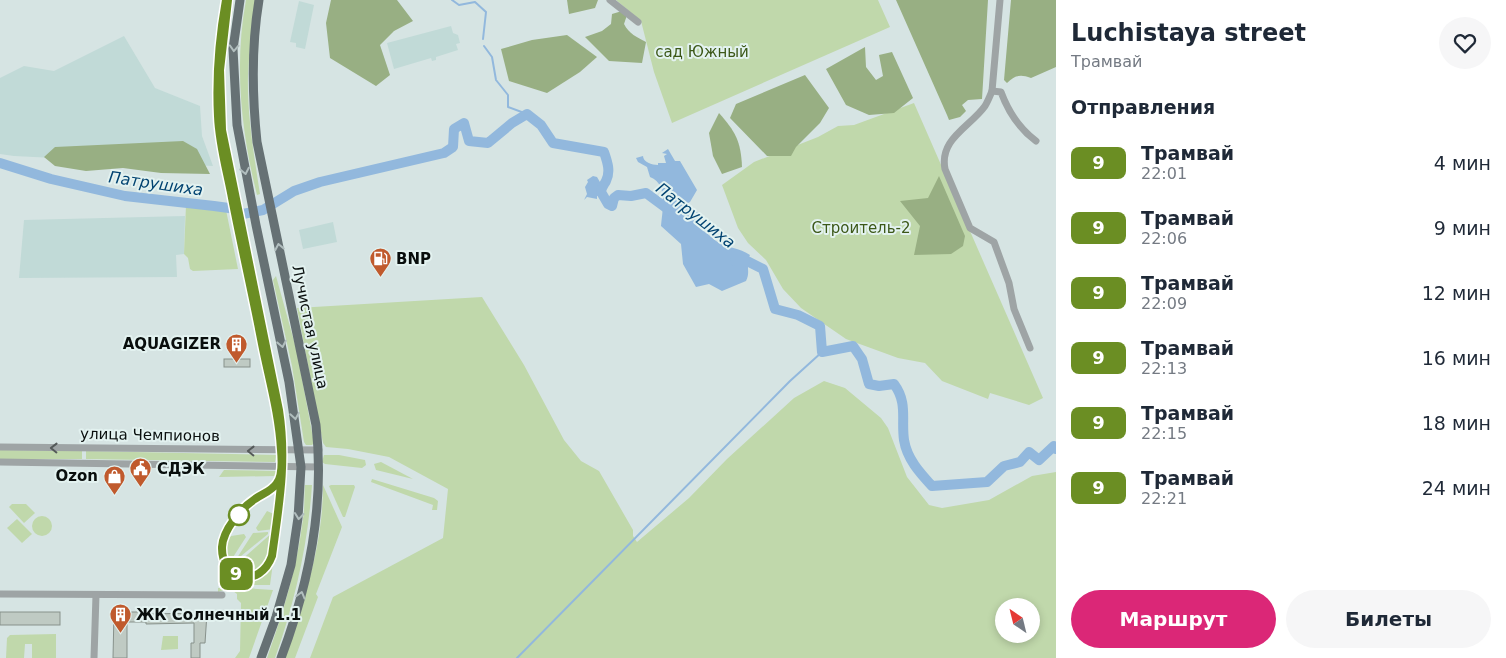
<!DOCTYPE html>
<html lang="ru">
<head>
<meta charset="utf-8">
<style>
	:root { --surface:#fff; --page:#f6f6f7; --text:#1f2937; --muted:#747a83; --accent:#db2777 }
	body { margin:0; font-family:"DejaVu Sans",sans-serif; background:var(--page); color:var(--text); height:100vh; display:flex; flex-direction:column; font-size:19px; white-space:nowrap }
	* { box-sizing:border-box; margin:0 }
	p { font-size:16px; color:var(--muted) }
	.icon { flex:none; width:28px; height:28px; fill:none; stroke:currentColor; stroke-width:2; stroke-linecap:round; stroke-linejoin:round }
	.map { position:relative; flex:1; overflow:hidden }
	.side { display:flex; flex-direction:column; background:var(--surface); width:450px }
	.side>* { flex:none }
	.badge { padding:0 10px; border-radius:8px; font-size:18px; line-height:32px }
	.needle { width:32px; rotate:325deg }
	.tools { position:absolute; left:995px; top:598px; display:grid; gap:10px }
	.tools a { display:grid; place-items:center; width:45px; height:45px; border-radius:50%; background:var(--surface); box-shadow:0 2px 8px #0003; font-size:25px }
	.map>.badge { position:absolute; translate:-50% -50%; box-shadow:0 0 0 2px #fff }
	h2 { padding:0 15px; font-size:19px; line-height:45px }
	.round { display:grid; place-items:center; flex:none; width:52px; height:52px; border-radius:26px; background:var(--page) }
	.summary { display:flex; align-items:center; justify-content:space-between; height:85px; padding:0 15px }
	h1 { font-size:24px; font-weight:600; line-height:38px }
	.cta { display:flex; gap:10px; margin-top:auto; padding:10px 15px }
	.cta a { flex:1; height:58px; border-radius:30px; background:var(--accent); color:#fff; font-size:20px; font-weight:600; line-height:58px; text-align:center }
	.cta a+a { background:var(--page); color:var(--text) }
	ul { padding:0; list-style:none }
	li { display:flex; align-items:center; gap:15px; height:65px; padding:0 15px }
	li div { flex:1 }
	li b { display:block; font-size:19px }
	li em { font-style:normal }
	li .badge { min-width:55px; font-weight:700; text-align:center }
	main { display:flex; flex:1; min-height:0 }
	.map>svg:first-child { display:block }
	.built { fill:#c1dad7 }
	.green { fill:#c0d8ab; fill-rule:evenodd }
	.forest { fill:#98af83 }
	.water { fill:#92b8dd }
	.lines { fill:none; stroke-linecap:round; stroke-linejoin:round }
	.stream { stroke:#92b8dd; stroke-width:2 }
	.river { stroke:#92b8dd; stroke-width:10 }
	.building { fill:#bfcac3; stroke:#87918b }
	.minor { stroke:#9ea4a5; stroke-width:7 }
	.major { stroke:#667174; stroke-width:9 }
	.tram { stroke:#474f4e; stroke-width:1 }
	.oneway { stroke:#b1bebe }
	.oneway2 { stroke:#545959 }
	.line-casing { stroke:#fff; stroke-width:11 }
	.line { stroke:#6b8e23; stroke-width:8 }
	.stop-dot { fill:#fff; stroke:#6b8e23; stroke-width:2.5 }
	.labels { text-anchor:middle; stroke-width:4; stroke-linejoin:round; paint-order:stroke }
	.park-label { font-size:15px; fill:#3c5818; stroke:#e3f2f0 }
	.poi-label { font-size:15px; font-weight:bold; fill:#090e0d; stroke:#e3f2f0; text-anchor:start }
	.street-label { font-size:15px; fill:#090e0d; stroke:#e3f2f0 }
	.water-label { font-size:16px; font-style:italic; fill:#024371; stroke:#e3f2f0 }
</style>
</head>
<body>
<main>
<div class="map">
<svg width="1056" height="658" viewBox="0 0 1056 658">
	<rect width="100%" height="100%" fill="#d6e4e3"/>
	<!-- built -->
	<g class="built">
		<path d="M299,1L314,5L305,49L296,47V43L290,42Z"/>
		<path d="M451,26L453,33L458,35L460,43L456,44L458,50L436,57V60L432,61L431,58L394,69L387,43Z"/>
		<path d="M124,36L155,88L200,106L202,136L213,166L14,156L0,154V78L24,66L54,71Z"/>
		<path d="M185,216L184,254L176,255L177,277L19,278L24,220Z"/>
		<path d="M333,222L337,242L303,249L299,230Z"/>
	</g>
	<!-- green -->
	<g class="green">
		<path d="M246,0H256C252,25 249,50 248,76C247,115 254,155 260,194L257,195C241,131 234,65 246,0Z"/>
		<path d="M616,0H878L890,27L672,123L654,72L641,21Z"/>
		<path d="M914,103L1043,398L1029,405L990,393L988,399L942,381L925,363L898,358L846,339L801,308L783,289L766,260L748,243L738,228L722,185L754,162L818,137L838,126L854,125Z"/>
		<path d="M186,205L226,210L238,269L193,271L190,269L188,258L184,254Z"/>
		<path d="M276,276L297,352L314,443L312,445H306L304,442L292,366L273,280Z"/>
		<path d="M482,297L524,365L564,440L581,461L599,471L633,530V536L637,542L689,498L727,459L794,398L824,381L845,388L881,418L888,428L907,477L929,505L942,508L989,500L1032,476L1056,472V658H310L333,597L443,538L448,489L389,457L348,449L326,447L323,443L297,308ZM1004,606H1031V634H1004Z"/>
		<path d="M0,450L82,451V459H0Z"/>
		<path d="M86,451L276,455L275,462L86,459Z"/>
		<path d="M324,455H339L365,460L366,465L362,468L325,464L322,462Z"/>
		<path d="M381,462L413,479L376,470L374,464Z"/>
		<path d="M224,470L276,471V476L219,477Z"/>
		<path d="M372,479L434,498L438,501L437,510H432L433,505L371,482Z"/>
		<path d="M305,485H312C308,544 295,602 275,658H267C283,613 297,567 303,519C305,508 304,496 305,485Z"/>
		<path d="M323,485L342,527L316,594L318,597L295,658H284C304,601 323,546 323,485Z"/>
		<path d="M331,485H354L355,487L345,517H343L329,486Z"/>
		<path d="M12,504H26L35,513L24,523L9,507Z"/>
		<path d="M267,511L276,515L274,529L258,531L256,528Z"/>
		<circle cx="42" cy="526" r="10"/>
		<path d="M17,519L32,534L22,543L7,528Z"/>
		<path d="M268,532V534L235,561L253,533Z"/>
		<path d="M273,532C271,549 271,573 250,575C243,576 236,573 231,569Z"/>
		<path d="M277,533L270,585H233V575C268,592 273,557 277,533Z"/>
		<path d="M244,534L246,537L228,565C222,554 224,545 231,536Z"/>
		<path d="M231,587L273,590L249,658H235L240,651L241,603L237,599V594L229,588L218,592V588Z"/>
		<path d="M56,634V658H32V644H25L24,658H6L7,638L10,635Z"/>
		<path d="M163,636H178V649L161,650Z"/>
	</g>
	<!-- forest -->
	<g class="forest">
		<path d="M331,0H397L413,21L394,31L380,45L390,75L376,86L330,58L326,23Z"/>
		<path d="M567,0H598L595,8L569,14Z"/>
		<path d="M896,0H988L982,99L968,100L962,105L966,111L960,117L949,120L947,115Z"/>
		<path d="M1011,0H1056V67L1031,78C1020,74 1016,75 1007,83L1004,80Z"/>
		<path d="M622,11L627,15L624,24C629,34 637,37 646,42L642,63L609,61L585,37L602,31L611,24L612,14Z"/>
		<path d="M567,35L597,57L580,72L547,93L509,81L501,49L532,40Z"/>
		<path d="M865,47L866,67L876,80L883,76L879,55L892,52L913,98L894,113L869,115L846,105L826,69Z"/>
		<path d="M805,75L829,108L820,123L796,147L791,156H767L730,118L736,104Z"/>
		<path d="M719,113C735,131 741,141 742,167L722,174L713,156L709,133Z"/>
		<path d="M183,141L197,149L210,174L161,173L123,168L86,171L55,166L44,157L55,147Z"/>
		<path d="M939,176L965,236L963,246L951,254L914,255L920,226L900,201L928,198Z"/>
	</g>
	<!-- water -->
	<g class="water">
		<path d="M668,149L675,161H680L697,190L690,202L680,207L684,210L693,209L698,213L700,228C706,232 711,237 716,241C727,248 740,248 750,255C745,264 751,272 746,281L722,291L709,284L696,287L683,264L681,244L661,226C662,211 669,184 650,177L647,167L638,162L636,158L643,156C643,162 652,165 658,165V163H666L664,156L667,154L662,153Z"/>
		<path d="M593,176L597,177L604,189L606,185L603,196L606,198L603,199L600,195L597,196V199L587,197L584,200L587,194L585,187L588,182L587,180Z"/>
	</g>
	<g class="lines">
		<!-- stream -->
		<g class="stream">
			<path d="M452,0L459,5L475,2L486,12L483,39"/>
			<path d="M484,46L492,57L496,80L508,95V107L527,114"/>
			<path d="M517,658L790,381L822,352"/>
		</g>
		<!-- river -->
		<g class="river">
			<path d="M0,163L51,179L125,196L214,206L236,209L243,214L263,210L294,191L320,182L444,153L453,147L454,129L464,123L469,141L488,143L512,123L527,114L541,125L553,143L604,152C607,161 611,171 606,181C604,185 602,186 601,192L608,204L612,206L614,198L618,195L631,196L646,193L673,213"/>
			<path d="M735,261H747L763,269L775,309L798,315L820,326L822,352L853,346L862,359L869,384L879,386L894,384C908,403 901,419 904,440C907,459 920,473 932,486L987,482L1004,466L1020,462L1029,452L1039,460L1054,446L1056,449"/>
		</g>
	</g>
	<!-- building -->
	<g class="building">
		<rect x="224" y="359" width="26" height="8"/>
		<rect x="0" y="612" width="60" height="13"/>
		<path d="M114,612H146L145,614L207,613L205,643H200V658H191V643H194V623L146,624V622H127V658H113Z"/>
	</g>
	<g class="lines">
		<!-- minor -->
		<g class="minor">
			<path d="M610,0L638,22"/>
			<path d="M1000,0L992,91C990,96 988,101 985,106C970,127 939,139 945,169L970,228L994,242L1009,283L1014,309L1030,348"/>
			<path d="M992,91L1001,92C1008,111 1020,129 1036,141"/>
			<path d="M0,447L319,450"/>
			<path d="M0,462L319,467"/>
			<path d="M0,594L222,595"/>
			<path d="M94,658L96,595"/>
		</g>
		<!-- major -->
		<g class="major">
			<path d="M240,0L233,49L237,125L256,225L289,382L301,467L298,518L291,565L276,617L261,658"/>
			<path d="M259,0C251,48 252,94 257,142L316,425C325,505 309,584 281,658"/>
		</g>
		<!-- tram -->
		<path class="tram" d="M226,0C219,39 216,77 218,116C219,143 226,169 231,195C241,243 252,291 261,339C267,371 277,403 280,435C281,449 284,468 278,480C274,490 263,493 255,499C239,510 217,537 223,558C232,586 263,582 272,556C279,506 287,461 279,410L222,130L220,70L222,45L228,0"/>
	</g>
	<!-- one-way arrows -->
	<defs><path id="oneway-chevron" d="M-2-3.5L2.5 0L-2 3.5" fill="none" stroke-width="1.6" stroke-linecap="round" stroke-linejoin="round" transform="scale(1.25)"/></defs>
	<g class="oneway">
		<use href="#oneway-chevron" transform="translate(234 48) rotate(93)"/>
		<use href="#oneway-chevron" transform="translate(245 171) rotate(79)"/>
		<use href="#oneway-chevron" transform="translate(279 247) rotate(-101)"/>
		<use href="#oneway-chevron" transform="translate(282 344) rotate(79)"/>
		<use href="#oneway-chevron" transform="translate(295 416) rotate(81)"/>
		<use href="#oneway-chevron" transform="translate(299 516) rotate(96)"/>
		<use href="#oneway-chevron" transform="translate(301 595) rotate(-75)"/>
	</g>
	<g class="oneway2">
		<use href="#oneway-chevron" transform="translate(54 448) rotate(-179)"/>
		<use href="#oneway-chevron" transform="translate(251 451) rotate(-179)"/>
	</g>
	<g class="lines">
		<defs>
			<path id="line" d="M226,0C219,39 216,77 218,116C219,144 227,171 232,198C241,245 252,292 261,339C268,376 279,412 281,450C282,461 283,475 277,483C272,491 262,494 255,499C241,508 223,530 222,547C221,581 260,589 272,556C279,505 287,462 279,410L222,130L220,70L228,0"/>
		</defs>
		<!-- line casing -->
		<use href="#line" class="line-casing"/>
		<!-- line -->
		<use href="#line" class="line"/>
	</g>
	<!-- icons -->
	<defs>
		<symbol id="fuel-pin" viewBox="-11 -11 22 30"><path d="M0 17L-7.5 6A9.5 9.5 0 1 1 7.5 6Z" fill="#c05a2d" stroke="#e3f2f0"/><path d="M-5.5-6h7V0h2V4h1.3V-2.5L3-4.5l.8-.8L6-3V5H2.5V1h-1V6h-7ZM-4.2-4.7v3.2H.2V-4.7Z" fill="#fff"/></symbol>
		<symbol id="building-pin" viewBox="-11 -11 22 30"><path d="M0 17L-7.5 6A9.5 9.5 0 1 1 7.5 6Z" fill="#c05a2d" stroke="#e3f2f0"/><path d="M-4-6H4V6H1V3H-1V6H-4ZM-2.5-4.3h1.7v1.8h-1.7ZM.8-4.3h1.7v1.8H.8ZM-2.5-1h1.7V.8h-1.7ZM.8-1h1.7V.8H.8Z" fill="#fff"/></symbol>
		<symbol id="civic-pin" viewBox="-11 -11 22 30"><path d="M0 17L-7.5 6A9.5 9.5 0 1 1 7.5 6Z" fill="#c05a2d" stroke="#e3f2f0"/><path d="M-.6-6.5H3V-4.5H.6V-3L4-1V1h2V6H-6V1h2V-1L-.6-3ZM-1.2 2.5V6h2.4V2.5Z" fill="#fff"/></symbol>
		<symbol id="shop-pin" viewBox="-11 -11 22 30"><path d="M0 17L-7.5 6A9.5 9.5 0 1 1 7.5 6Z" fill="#c05a2d" stroke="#e3f2f0"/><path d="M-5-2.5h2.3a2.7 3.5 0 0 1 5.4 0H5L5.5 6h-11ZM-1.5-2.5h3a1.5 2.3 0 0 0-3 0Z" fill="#fff"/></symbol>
	</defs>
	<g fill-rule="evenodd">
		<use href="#fuel-pin" x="368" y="246" width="25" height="34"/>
		<use href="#building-pin" x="224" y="332" width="25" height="34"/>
		<use href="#civic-pin" x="128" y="456" width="25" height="34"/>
		<use href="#shop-pin" x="102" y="464" width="25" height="34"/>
		<use href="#building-pin" x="108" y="602" width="25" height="34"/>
	</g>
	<!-- markers -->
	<circle class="stop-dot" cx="239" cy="515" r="10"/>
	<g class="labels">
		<!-- park labels -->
		<g class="park-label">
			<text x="702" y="57">сад Южный</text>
			<text x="861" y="233">Строитель-2</text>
		</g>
		<!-- poi labels -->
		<g class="poi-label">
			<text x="396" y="264">BNP</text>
			<text x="221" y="349" text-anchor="end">AQUAGIZER</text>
			<text x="157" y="474">СДЭК</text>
			<text x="98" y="481" text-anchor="end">Ozon</text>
			<text x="136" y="620">ЖК Солнечный 1.1</text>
		</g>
		<!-- street labels -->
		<g class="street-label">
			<text transform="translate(310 327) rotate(78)" y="5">Лучистая улица</text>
			<text transform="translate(150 435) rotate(1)" y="5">улица Чемпионов</text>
		</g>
		<!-- water labels -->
		<g class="water-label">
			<text transform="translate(156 183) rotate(8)" y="6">Патрушиха</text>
			<text transform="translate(696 215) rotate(38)" y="6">Патрушиха</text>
		</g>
	</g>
</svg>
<div class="tools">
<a><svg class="needle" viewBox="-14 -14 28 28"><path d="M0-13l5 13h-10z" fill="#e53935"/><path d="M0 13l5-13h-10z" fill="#747a83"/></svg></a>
</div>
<b class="badge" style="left:236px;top:574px;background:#6b8e23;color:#fff">9</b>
</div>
<section class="side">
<div class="summary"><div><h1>Luchistaya street</h1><p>Трамвай</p></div><a class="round"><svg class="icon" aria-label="heart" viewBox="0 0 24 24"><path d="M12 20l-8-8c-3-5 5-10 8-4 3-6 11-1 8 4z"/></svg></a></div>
<h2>Отправления</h2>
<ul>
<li><span class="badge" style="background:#6b8e23;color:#fff">9</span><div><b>Трамвай</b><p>22:01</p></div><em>4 мин</em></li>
<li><span class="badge" style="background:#6b8e23;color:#fff">9</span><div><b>Трамвай</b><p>22:06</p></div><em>9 мин</em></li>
<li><span class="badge" style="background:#6b8e23;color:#fff">9</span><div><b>Трамвай</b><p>22:09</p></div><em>12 мин</em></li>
<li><span class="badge" style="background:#6b8e23;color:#fff">9</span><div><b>Трамвай</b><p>22:13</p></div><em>16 мин</em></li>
<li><span class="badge" style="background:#6b8e23;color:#fff">9</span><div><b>Трамвай</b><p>22:15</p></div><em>18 мин</em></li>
<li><span class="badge" style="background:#6b8e23;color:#fff">9</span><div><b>Трамвай</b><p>22:21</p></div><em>24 мин</em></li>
</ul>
<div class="cta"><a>Маршрут</a><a>Билеты</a></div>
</section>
</main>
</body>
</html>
